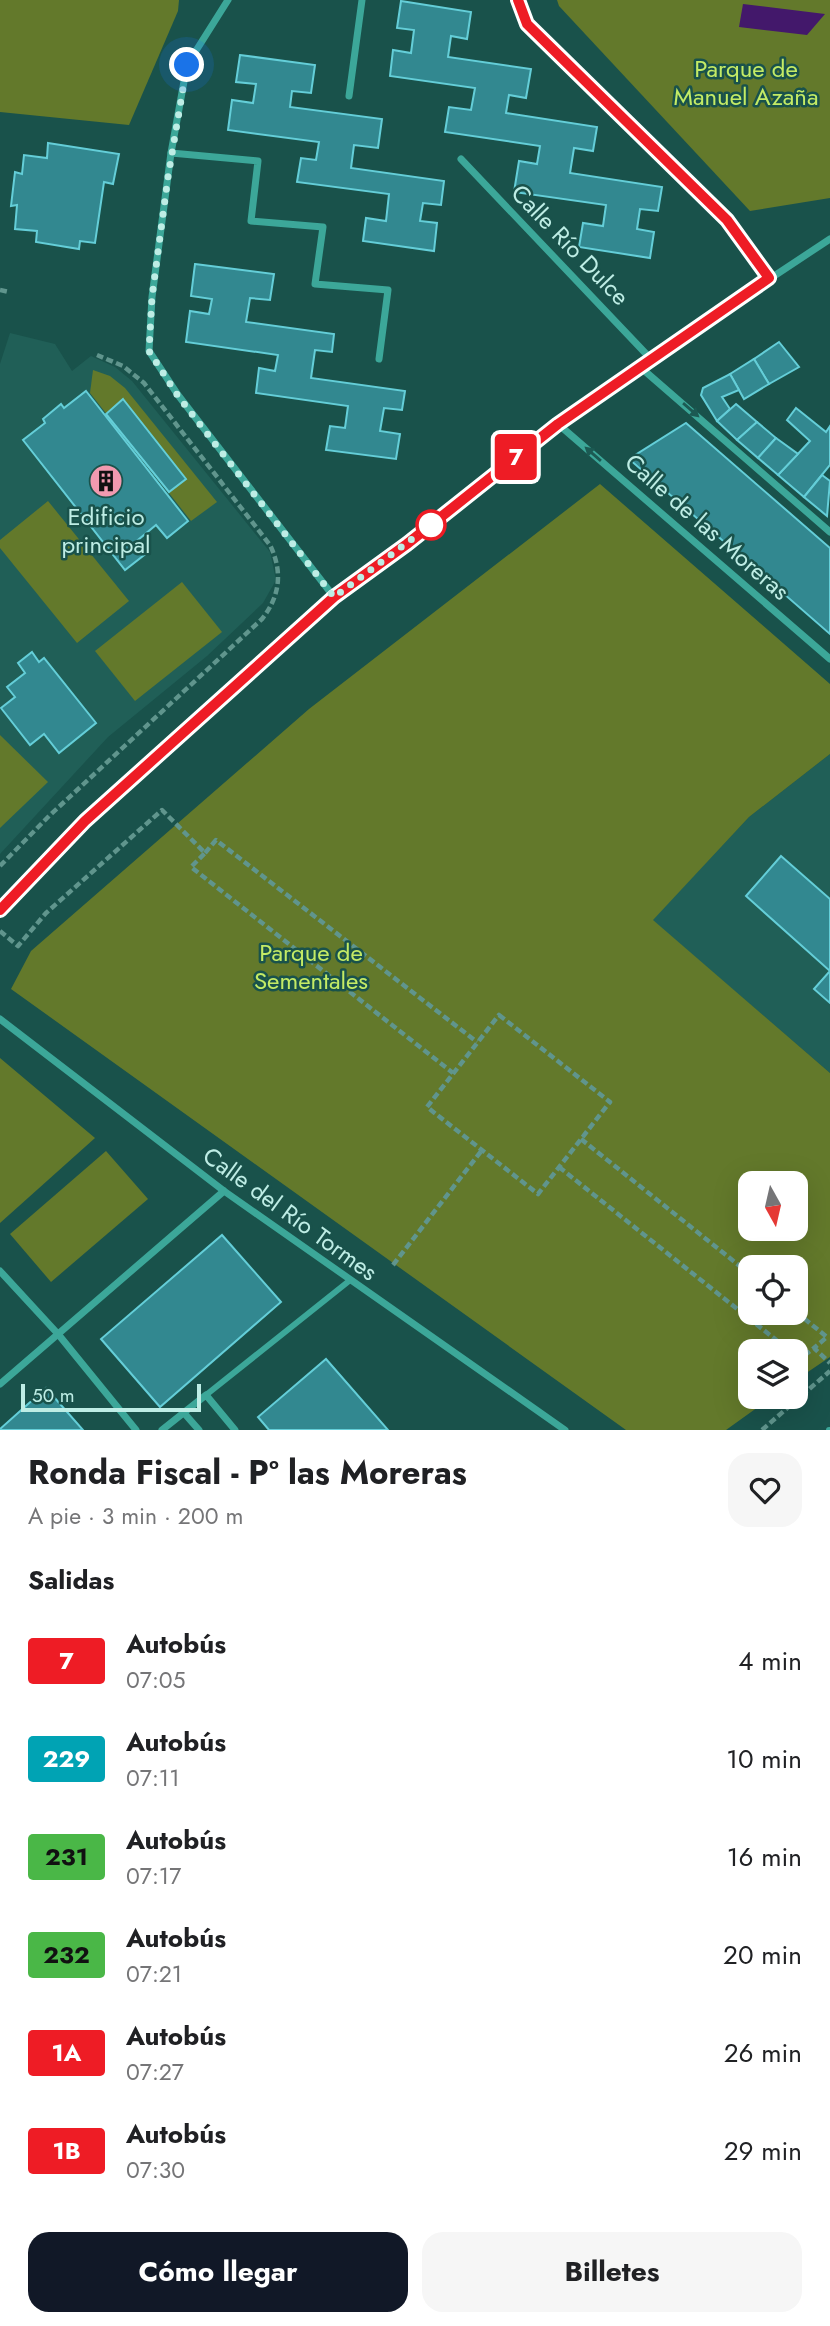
<!DOCTYPE html>
<html lang="es">
<head>
<meta charset="utf-8">
<style>
	:root { --surface:#fff; --page:#f6f6f6; --text:#202124; --muted:#757577; --accent:#111827 }
	body { margin:0; font-family:Jost,sans-serif; background:var(--page); color:var(--text); height:100vh; display:flex; flex-direction:column; font-size:26px; white-space:nowrap }
	* { box-sizing:border-box; margin:0 }
	p { font-size:23px; color:var(--muted) }
	.icon { flex:none; width:38px; height:38px; fill:none; stroke:currentColor; stroke-width:2; stroke-linecap:round; stroke-linejoin:round }
	.map { position:relative; height:1430px; overflow:hidden }
	.panel { display:flex; flex-direction:column; background:var(--surface); flex:1 }
	.panel>* { flex:none }
	.badge { padding:0 14px; border-radius:5px; font-size:24px; line-height:46px }
	.needle { width:46px; rotate:172deg }
	.buttons { position:absolute; left:738px; top:1171px; display:grid; gap:14px }
	.buttons a { display:grid; place-items:center; width:70px; height:70px; border-radius:14px; background:var(--surface); box-shadow:0 7px 28px #0002; font-size:35px }
	.scale { position:absolute; left:21px; bottom:18px; width:180px; box-sizing:border-box; padding-left:7px; border:4px solid #beede5; border-top:0; font-size:19px; line-height:24px; white-space:nowrap; color:#beede5; -webkit-text-stroke:5px #19524b; paint-order:stroke }
	.you { position:absolute; width:35px; height:35px; margin:-18px; border:5px solid #fff; border-radius:50%; background:#1a73e8; box-shadow:0 0 0 10px #1a73e833 }
	.map>.badge { position:absolute; translate:-50% -50%; box-shadow:0 0 0 4px #fff }
	h2 { padding:0 28px; font-size:26px; line-height:63px }
	.round { display:grid; place-items:center; flex:none; width:74px; height:74px; border-radius:21px; background:var(--page) }
	.summary { display:flex; align-items:center; justify-content:space-between; height:119px; padding:0 28px }
	h1 { font-size:33px; font-weight:700; line-height:52px }
	.cta { display:flex; gap:14px; margin-top:auto; padding:14px 28px }
	.cta a { flex:1; height:80px; border-radius:21px; background:var(--accent); color:#fff; font-size:28px; font-weight:700; line-height:80px; text-align:center }
	.cta a+a { background:var(--page); color:var(--text) }
	ul { padding:0; list-style:none }
	li { display:flex; align-items:center; gap:21px; height:98px; padding:0 28px }
	li div { flex:1 }
	li b { display:block; font-size:26px }
	li em { font-style:normal }
	li .badge { min-width:77px; font-weight:700; text-align:center }
	.map>svg:first-child { display:block }
	.built { fill:#205f57 }
	.green { fill:#63792b; fill-rule:evenodd }
	.water { fill:#43186b }
	.building { fill:#328890; stroke:#64ced8; stroke-width:2 }
	.lines { fill:none; stroke-linecap:round; stroke-linejoin:round }
	.path { stroke:#60958d; stroke-width:4.5; stroke-dasharray:7 3.5; stroke-linecap:butt }
	.pedestrian { stroke:#3ca799; stroke-width:6 }
	.minor { stroke:#3ca799; stroke-width:7 }
	.oneway { fill:#1c5a53 }
	.line-casing { stroke:#fff; stroke-width:16 }
	.line { stroke:#ee1c25; stroke-width:10 }
	.walk { stroke:#beede5; stroke-width:7; stroke-dasharray:0 12.6 }
	.stop-dot { fill:#fff; stroke:#ee1c25; stroke-width:3.5 }
	.labels { text-anchor:middle; stroke-width:5; stroke-linejoin:round; paint-order:stroke }
	.park-label { font-size:24px; fill:#c4eb65; stroke:#19524b }
	.street-label { font-size:24px; fill:#beede5; stroke:#19524b }
	.poi-label { font-size:24px; fill:#beede5; stroke:#19524b }
</style>
</head>
<body>
<div class="map">
<svg width="830" height="1430" viewBox="0 0 830 1430">
	<rect width="100%" height="100%" fill="#19524b"/>
	<!-- built -->
	<g class="built">
		<path d="M10,333L55,344L72,371L91,356L115,367L132,381L270,552L276,580L263,603L207,656L108,737L0,854V364Z"/>
		<path d="M830,754V1073L652,920L749,817Z"/>
	</g>
	<!-- green -->
	<g class="green">
		<path d="M0,0H179L178,11L129,125L0,112Z"/>
		<path d="M557,0H830V198L750,211L559,6Z"/>
		<path d="M93,370L110,376L125,388L217,502L191,521L90,393Z"/>
		<path d="M600,484L830,684V754L749,817L653,920L830,1073V1357L796,1380V1351H751V1396L772,1397L726,1430H626L11,989L31,951L309,709ZM751,1183H796V1228H751ZM751,1267H796V1312H751Z"/>
		<path d="M48,501L129,601L77,643L0,548V540Z"/>
		<path d="M182,582L222,632L135,701L95,651Z"/>
		<path d="M0,735L48,782L0,828Z"/>
		<path d="M0,1058L95,1138L0,1223Z"/>
		<path d="M106,1151L148,1199L51,1282L10,1234Z"/>
	</g>
	<!-- water -->
	<path class="water" d="M743,4L825,14L807,35L739,27Z"/>
	<!-- building -->
	<g class="building">
		<path d="M401,1L471,12L467,39L451,36L448,57L531,69L526,98L509,95L506,113L597,127L593,151L574,148L570,173L662,187L658,211L640,209L637,229L654,232L650,258L579,247L583,223L603,226L606,205L514,192L519,161L537,164L540,146L445,132L449,107L471,110L475,88L390,76L393,50L411,53L414,30L397,28Z"/>
		<path d="M240,55L315,65L311,93L292,91L290,107L382,119L378,148L354,145L351,168L444,181L441,205L423,203L420,221L437,223L434,251L363,241L366,218L386,221L389,194L297,182L301,158L316,160L319,142L228,130L232,100L253,103L256,84L236,82Z"/>
		<path d="M48,143L119,154L113,184L104,182L95,243L80,241L79,249L36,242L37,231L15,229L17,205L11,206L15,172L22,174L24,155L47,158Z"/>
		<path d="M195,264L274,274L270,300L250,298L246,322L334,334L332,352L315,350L311,378L405,391L402,410L384,408L380,431L400,434L396,459L326,450L330,426L345,428L348,406L256,393L259,368L275,371L278,355L186,342L190,311L209,314L212,299L191,296Z"/>
		<path d="M779,342L799,367L769,384L754,359Z"/>
		<path d="M754,359L769,384L744,399L730,374Z"/>
		<path d="M730,374L739,390L722,397L730,409L717,421L701,395L703,388Z"/>
		<path d="M86,391L188,521L167,538L156,525L138,540L148,552L125,570L23,440L45,423L43,419L61,404L64,408Z"/>
		<path d="M123,399L186,479L169,492L106,414Z"/>
		<path d="M736,404L757,422L737,440L717,421Z"/>
		<path d="M796,408L826,432L830,426V465L804,497L778,475L810,441L787,420Z"/>
		<path d="M757,422L776,438L758,458L737,440Z"/>
		<path d="M686,423L830,548V634L629,459Z"/>
		<path d="M776,438L798,454L778,475L758,458Z"/>
		<path d="M822,475L830,481L827,516L804,497Z"/>
		<path d="M32,652L39,662L44,658L96,723L59,753L44,734L30,745L1,708L15,697L7,687L25,673L18,663Z"/>
		<path d="M781,856L830,899V1003L814,989L830,971L746,896Z"/>
		<path d="M222,1235L281,1302L160,1407L101,1339Z"/>
		<path d="M326,1359L388,1430H269L258,1417Z"/>
		<path d="M46,1388L83,1430H0V1429Z"/>
	</g>
	<g class="lines">
		<!-- path -->
		<g class="path">
			<path d="M0,290L9,292"/>
			<path d="M205,853L216,840L477,1042"/>
			<path d="M0,866L49,816L262,619C280,596 283,572 270,545L144,383L123,366L97,355"/>
			<path d="M0,931L18,946L46,913L162,810L205,853L191,867L453,1073"/>
			<path d="M499,1015L610,1102L538,1194L427,1107Z"/>
			<path d="M581,1139L751,1275"/>
			<path d="M559,1167L790,1351"/>
			<path d="M393,1265L482,1150"/>
			<path d="M796,1312L827,1337L814,1348"/>
			<path d="M796,1356L800,1359L814,1348L830,1363"/>
			<path d="M762,1430L830,1371"/>
		</g>
		<!-- pedestrian -->
		<g class="pedestrian">
			<path d="M206,1395L349,1281"/>
			<path d="M829,1430H830"/>
		</g>
		<!-- minor -->
		<g class="minor">
			<path d="M228,0L187,65L171,153L152,297L149,351L178,395L334,597"/>
			<path d="M518,0L527,25L727,221L769,278"/>
			<path d="M349,96L362,0"/>
			<path d="M171,153L258,161L251,221L323,227L315,284L388,290L379,359"/>
			<path d="M461,159L650,358"/>
			<path d="M639,366L830,532"/>
			<path d="M558,424L830,659"/>
			<path d="M0,908L85,821L334,597L407,544L558,424L650,358L830,239"/>
			<path d="M0,1019L224,1191L565,1430"/>
			<path d="M0,1271L58,1334L136,1430"/>
			<path d="M0,1384L224,1191"/>
			<path d="M184,1413L199,1430"/>
			<path d="M162,1430L206,1395L235,1430"/>
		</g>
	</g>
	<!-- one-way arrows -->
	<defs><path id="oneway-solid" d="M-6-.8H1V-3.2L6.5 0L1 3.2V.8H-6Z" transform="scale(1.75)"/></defs>
	<g class="oneway">
		<use href="#oneway-solid" transform="translate(691 410) rotate(41)"/>
		<use href="#oneway-solid" transform="translate(593 454) rotate(-139)"/>
	</g>
	<g class="lines">
		<defs>
			<path id="line" d="M0,910L85,821L334,597L407,544L558,424L769,278L727,220L527,24L518,0"/>
		</defs>
		<!-- line casing -->
		<use href="#line" class="line-casing"/>
		<!-- line -->
		<use href="#line" class="line"/>
		<!-- walk -->
		<path class="walk" d="M187,65L168,177L152,297L149,351L178,396L334,597L431,525"/>
	</g>
	<!-- icons -->
	<defs>
		<symbol id="building-disc" viewBox="-11 -11 22 22"><circle r="9.5" fill="#f29ab0" stroke="#19524b"/><path d="M-4-6H4V6H1V3H-1V6H-4ZM-2.5-4.3h1.7v1.8h-1.7ZM.8-4.3h1.7v1.8H.8ZM-2.5-1h1.7V.8h-1.7ZM.8-1h1.7V.8H.8Z" fill="#111"/></symbol>
	</defs>
	<g fill-rule="evenodd">
		<use href="#building-disc" x="87" y="462" width="38" height="38"/>
	</g>
	<!-- markers -->
	<circle class="stop-dot" cx="431" cy="525" r="14"/>
	<g class="labels">
		<!-- park labels -->
		<g class="park-label">
			<text x="746" y="77">Parque de<tspan x="746" dy="28">Manuel Azaña</tspan></text>
			<text x="311" y="961">Parque de<tspan x="311" dy="28">Sementales</tspan></text>
		</g>
		<!-- street labels -->
		<g class="street-label">
			<text transform="translate(570 245) rotate(46)" y="8">Calle Río Dulce</text>
			<text transform="translate(707 527) rotate(41)" y="8">Calle de las Moreras</text>
			<text transform="translate(290 1214) rotate(36)" y="8">Calle del Río Tormes</text>
		</g>
		<!-- poi labels -->
		<g class="poi-label">
			<text x="106" y="525">Edificio<tspan x="106" dy="28">principal</tspan></text>
		</g>
	</g>
</svg>
<div class="buttons">
<a><svg class="needle" viewBox="-14 -14 28 28"><path d="M0-13l5 13h-10z" fill="#e53935"/><path d="M0 13l5-13h-10z" fill="#757577"/></svg></a>
<a><svg class="icon" aria-label="locate" viewBox="0 0 24 24"><circle cx="12" cy="12" r="6"/><path d="M12 2v4M12 18v4M2 12h4M18 12h4"/></svg></a>
<a><svg class="icon" aria-label="layers" viewBox="0 0 24 24"><path d="M12 4l9 5-9 5-9-5zM3 14l9 5 9-5"/></svg></a>
</div>
<div class="scale">50 m</div>
<div class="you" style="left:187px;top:65px"></div>
<b class="badge" style="left:516px;top:457px;background:#ee1c25;color:#fff">7</b>
</div>
<section class="panel">
<div class="summary"><div><h1>Ronda Fiscal - Pº las Moreras</h1><p>A pie · 3 min · 200 m</p></div><a class="round"><svg class="icon" aria-label="heart" viewBox="0 0 24 24"><path d="M12 20l-8-8c-3-5 5-10 8-4 3-6 11-1 8 4z"/></svg></a></div>
<h2>Salidas</h2>
<ul>
<li><span class="badge" style="background:#ee1c25;color:#fff">7</span><div><b>Autobús</b><p>07:05</p></div><em>4 min</em></li>
<li><span class="badge" style="background:#00a3b4;color:#fff">229</span><div><b>Autobús</b><p>07:11</p></div><em>10 min</em></li>
<li><span class="badge" style="background:#4ab747;color:#111">231</span><div><b>Autobús</b><p>07:17</p></div><em>16 min</em></li>
<li><span class="badge" style="background:#4ab747;color:#111">232</span><div><b>Autobús</b><p>07:21</p></div><em>20 min</em></li>
<li><span class="badge" style="background:#ee1c25;color:#fff">1A</span><div><b>Autobús</b><p>07:27</p></div><em>26 min</em></li>
<li><span class="badge" style="background:#ee1c25;color:#fff">1B</span><div><b>Autobús</b><p>07:30</p></div><em>29 min</em></li>
</ul>
<div class="cta"><a>Cómo llegar</a><a>Billetes</a></div>
</section>
</body>
</html>
